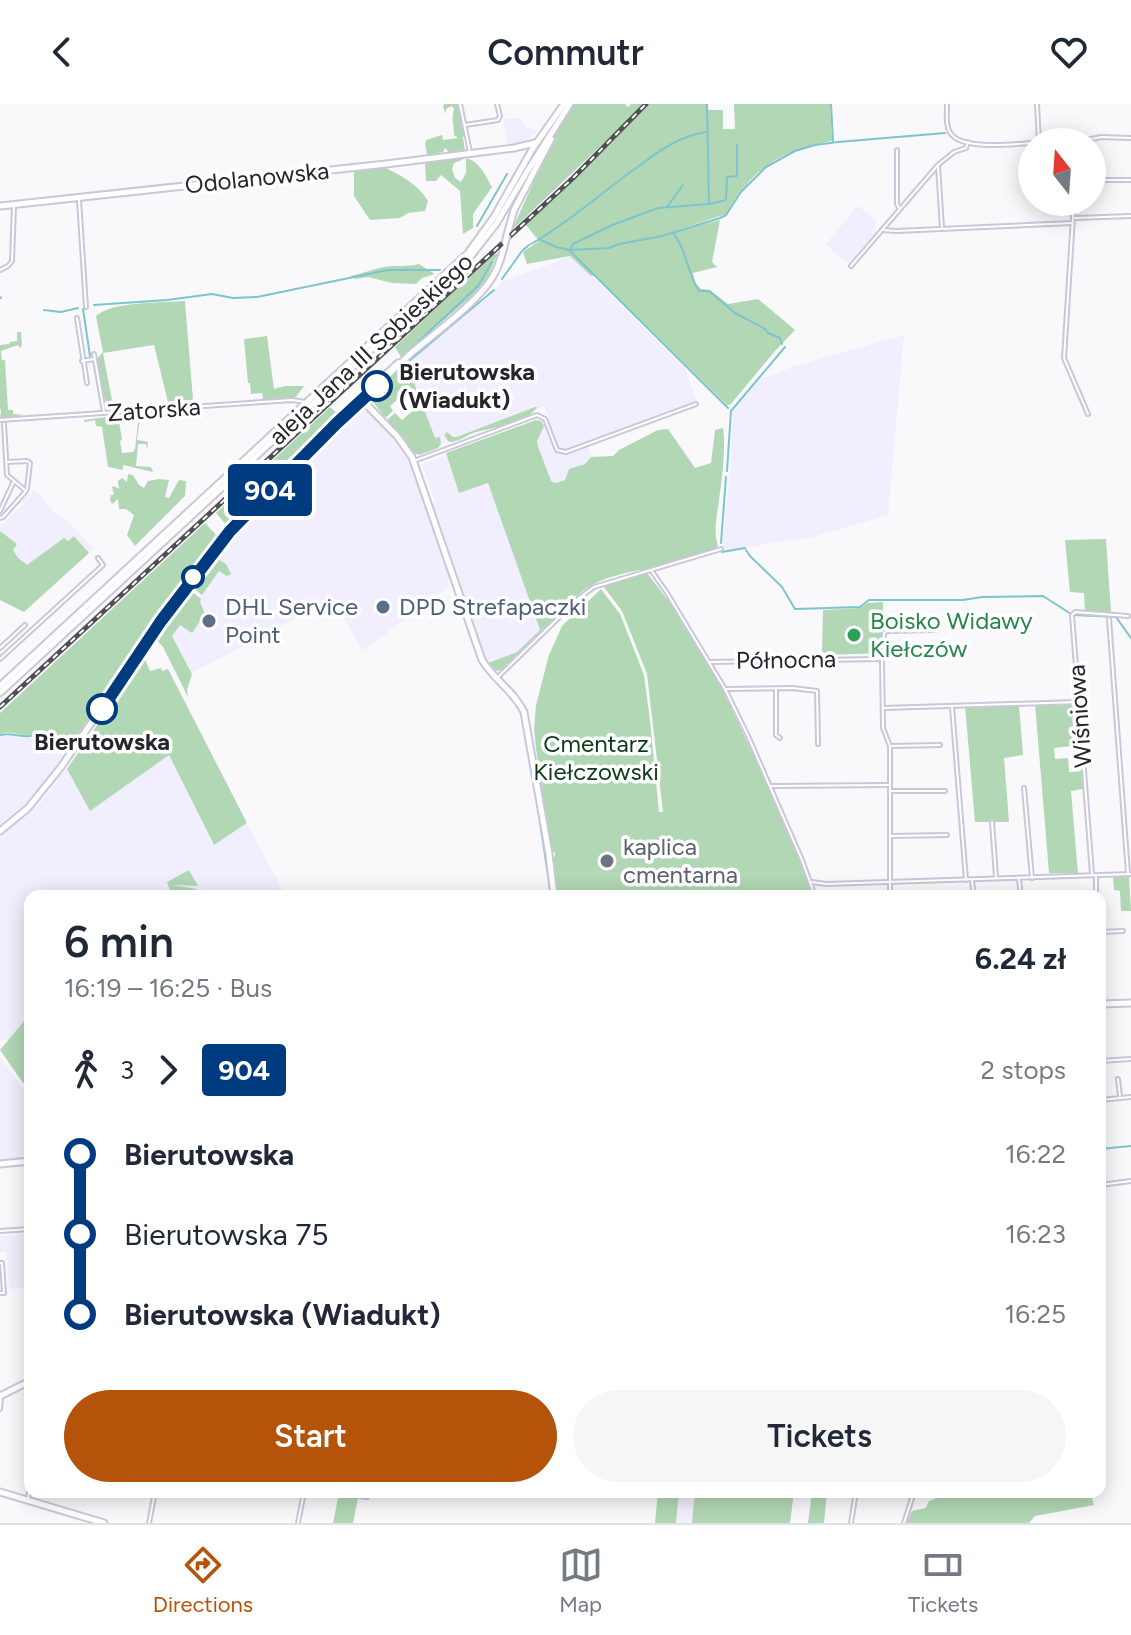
<!DOCTYPE html>
<html lang="en">
<head>
<meta charset="utf-8">
<style>
	:root { --surface:#fff; --page:#f6f6f7; --text:#1f2937; --muted:#747a83; --line:#e0e1e3; --accent:#b45309 }
	body { margin:0; font-family:Figtree,sans-serif; background:var(--page); color:var(--text); height:100vh; display:flex; flex-direction:column; font-size:30px; white-space:nowrap }
	* { box-sizing:border-box; margin:0 }
	p { font-size:26px; color:var(--muted) }
	.icon { flex:none; width:44px; height:44px; fill:none; stroke:currentColor; stroke-width:2; stroke-linecap:round; stroke-linejoin:round }
	.map { position:relative; flex:1; overflow:hidden }
	.drawer { position:absolute; left:24px; top:786px; width:1082px; height:608px; display:flex; flex-direction:column; background:var(--surface); border-radius:16px; box-shadow:0 4px 20px #0003 }
	.drawer>* { flex:none }
	.badge { padding:0 16px; border-radius:6px; font-size:28px; line-height:52px }
	.needle { width:52px; rotate:343deg }
	.tools { position:absolute; left:1018px; top:24px; display:grid; gap:16px }
	.tools a { display:grid; place-items:center; width:88px; height:88px; border-radius:50%; background:var(--surface); box-shadow:0 4px 20px #0003; font-size:40px }
	.map>.badge { position:absolute; translate:-50% -50%; box-shadow:0 0 0 4px #fff }
	.legs { display:flex; align-items:center; gap:12px; height:88px; padding:0 40px; font-size:26px }
	.legs p { margin-inline-start:auto }
	.overview { display:flex; align-items:center; justify-content:space-between; height:136px; padding:0 40px }
	h1 { font-size:44px; font-weight:600; line-height:60px }
	.button { display:flex; gap:16px; margin-top:auto; padding:16px 40px }
	.button a { flex:1; height:92px; border-radius:48px; background:var(--accent); color:#fff; font-size:32px; font-weight:600; line-height:92px; text-align:center }
	.button a+a { background:var(--page); color:var(--text) }
	ul { padding:0 40px; list-style:none }
	li { display:flex; align-items:center; gap:28px; height:80px; font-size:30px }
	li i { display:grid; place-items:center; width:12px; height:100%; margin:0 10px; background:currentColor }
	li i::after { content:''; width:20px; height:20px; margin:-10px; border:6px solid; border-radius:50%; background:var(--surface) }
	li p { margin-inline-start:auto }
	li:first-child i { background:linear-gradient(#0000 50%,currentColor 0) }
	li:last-child i { background:linear-gradient(currentColor 50%,#0000 0) }
	header { display:flex; justify-content:space-between; align-items:center; height:104px; padding:0 40px; background:var(--surface); font-size:36px; font-weight:600 }
	.menu { display:flex; justify-content:space-around; align-items:center; height:112px; border-top:2px solid var(--line); background:var(--surface); font-size:22px; color:var(--muted) }
	.menu a { display:grid; justify-items:center; gap:4px }
	.menu .active { color:var(--accent) }
	.map>svg:first-child { display:block }
	.built { fill:#f1eefd }
	.green { fill:#b2d7b4 }
	.lines { fill:none; stroke-linecap:round; stroke-linejoin:round }
	.stream { stroke:#7dc5cc; stroke-width:2 }
	.street-casing { stroke:#cac7d8; stroke-width:6 }
	.secondary-casing { stroke:#cac7d8; stroke-width:9 }
	.street { stroke:#fff; stroke-width:2 }
	.secondary { stroke:#fff; stroke-width:5 }
	.rail-casing { stroke:#504f54; stroke-width:5 }
	.rail { stroke:#fff; stroke-width:2; stroke-dasharray:6; stroke-linecap:butt }
	.secondary-bridge-casing { stroke:#cac7d8; stroke-width:9; stroke-linecap:butt }
	.secondary-bridge { stroke:#fff; stroke-width:5 }
	.line-1-casing { stroke:#fff; stroke-width:18 }
	.line-1 { stroke:#003b80; stroke-width:12 }
	.stop-1-dot { fill:#fff; stroke:#003b80; stroke-width:4 }
	.service-dot { fill:#5c6f8a; stroke:#fff; stroke-width:3 }
	.leisure-dot { fill:#2e9e5b; stroke:#fff; stroke-width:3 }
	.worship-dot { fill:#6b7280; stroke:#fff; stroke-width:3 }
	.labels { text-anchor:middle; stroke-width:7; stroke-linejoin:round; paint-order:stroke }
	.street-label { font-size:24px; fill:#26252b; stroke:#fff }
	.stop-label { font-size:24px; font-weight:bold; fill:#26252b; stroke:#fff; text-anchor:start }
	.service-label { font-size:24px; fill:#4e5e75; stroke:#fff; text-anchor:start }
	.leisure-label { font-size:24px; fill:#27864d; stroke:#fff; text-anchor:start }
	.park-label { font-size:24px; fill:#0c3b15; stroke:#fff }
	.worship-label { font-size:24px; fill:#5b616d; stroke:#fff; text-anchor:start }
</style>
</head>
<body>
<header><svg class="icon" aria-label="back" viewBox="0 0 24 24"><path d="M15 5l-7 7 7 7"/></svg>Commutr<svg class="icon" aria-label="heart" viewBox="0 0 24 24"><path d="M12 20l-8-8c-3-5 5-10 8-4 3-6 11-1 8 4z"/></svg></header>
<div class="map">
<svg width="1131" height="1419" viewBox="0 0 1131 1419">
	<rect width="100%" height="100%" fill="#f9f9fc"/>
	<!-- built -->
	<g class="built">
		<path d="M520,14L526,23L538,26L523,39L507,42L504,15Z"/>
		<path d="M858,102L876,116V127L848,160L826,140Z"/>
		<path d="M571,152L685,264L697,298L589,337L588,343L591,353L585,360L569,365L565,376L555,379L551,378L537,337L544,322L541,317L548,314L545,302L437,341L407,260L491,191L502,178Z"/>
		<path d="M904,231L888,411L812,433L722,447L731,359L733,307L761,274L771,272L791,263Z"/>
		<path d="M361,305L371,309L376,314L401,344L410,359L450,473L447,479L449,483L362,547L334,494L192,569L172,532L222,461L226,460L217,453L271,394Z"/>
		<path d="M447,351L459,388L488,378L540,526L517,548L488,559L433,400L435,398L422,360Z"/>
		<path d="M34,386L58,412L66,415L94,445L89,449L74,432L67,437L64,434L27,462L18,454L13,445L17,440L0,427V422L24,400L22,397Z"/>
		<path d="M41,630L66,639L61,648L63,653L27,698L0,720V632L5,631L20,634H35Z"/>
		<path d="M169,650L213,741L247,720L286,792H30V910L8,937L5,935L0,938V732L40,699L58,677V674L66,665H67L90,706Z"/>
		<path d="M0,953L23,985L30,980V1053L0,1056Z"/>
		<path d="M30,1129V1184L12,1185L9,1184L6,1148H0V1132Z"/>
		<path d="M679,1388H695L692,1419H676Z"/>
	</g>
	<!-- green -->
	<g class="green">
		<path d="M444,0H458L465,29L463,34L465,46L450,49L445,44L443,48L427,51L425,40L426,36L442,31L443,36L458,34L454,31C454,21 451,14 454,5L452,2L446,5V10L443,3Z"/>
		<path d="M573,0H625L628,3L631,0H708V6H723V25H735L734,0H830L832,37C779,47 753,64 726,110L675,127L720,116L712,158L717,163L693,169L695,178L701,185L710,186L728,200L758,195L795,226L775,247L730,301H727L595,171L591,172L570,152L527,160L523,148L539,137L525,120L615,35L611,32L512,126L556,28Z"/>
		<path d="M464,52L462,56L454,59L452,65L455,74L461,78L466,69V54C479,57 486,72 492,83L473,110V124L463,130L460,87L441,71L436,77H426L425,58Z"/>
		<path d="M381,62C399,70 418,80 428,97L425,107L408,109L400,114L370,116L354,92V66Z"/>
		<path d="M498,149L487,175L472,192L401,253L395,243L492,151Z"/>
		<path d="M419,160L435,170L422,174L416,180L392,179L368,173L356,175L350,172C361,170 374,165 384,163C396,161 406,163 419,160Z"/>
		<path d="M185,197L193,296L168,298L154,241L103,249L112,296L117,300L120,305L107,306L97,255L103,248L96,212C112,197 163,199 185,197Z"/>
		<path d="M17,228H21L22,241L20,244L18,241L1,247L2,256H5L8,306H13V310L24,311L0,314L1,307L0,304V241L9,240L10,238L17,237Z"/>
		<path d="M267,232L274,285L285,282H304L296,293L263,296L262,289L251,290L250,279H248L244,235Z"/>
		<path d="M406,257L435,334L440,333L441,340L438,344L419,351L414,349L387,316L395,309L402,316L415,305L403,291L390,302L393,307L385,314L371,295L372,290Z"/>
		<path d="M330,303L339,311L228,423L216,409Z"/>
		<path d="M535,303H537C529,319 488,324 473,329C465,332 459,338 449,338L444,331L447,328L453,333H457Z"/>
		<path d="M155,309V311H151V315H140L137,336L148,338L147,346L146,340H138L136,362L151,363L153,368L123,361V366L108,363L102,323L96,322L95,316L84,318V316L115,312L116,315L117,311L135,310V313V312H121L117,317H119L122,336L120,337L122,349L133,348L135,345L139,310Z"/>
		<path d="M536,316L541,317L544,322L537,337L538,342L551,377L555,379L565,376L569,365L585,360L591,353L613,352L619,346L658,326L668,325L695,364L711,359L715,326L723,324C726,342 722,377 719,396C717,411 713,427 718,442L713,446C695,451 676,459 657,463C633,467 601,472 580,489L501,566L496,567L488,559L517,548L540,526L488,379L459,389L446,349Z"/>
		<path d="M128,370L133,371L139,381L144,384L148,377L159,375L169,376L165,393L169,394L179,376L186,377L185,392L135,442L127,431L134,411L126,405H119L118,395L112,400L110,396L111,391H114L112,383L114,382L119,385L118,377L122,374L127,378Z"/>
		<path d="M205,419L218,433L145,532L73,638L62,635L42,626C23,638 15,624 0,630V609Z"/>
		<path d="M0,427L17,440L13,446L18,454L27,461L64,434L68,437L74,432L89,449L24,508L0,496Z"/>
		<path d="M1106,435L1111,508H1085L1084,489L1070,488L1065,436Z"/>
		<path d="M215,453L226,460L231,470L227,472L219,467L202,491L192,483Z"/>
		<path d="M647,469L670,499L723,586L767,680L810,779L812,792H556L552,755L555,752V749L551,746L536,645L534,625L536,601L549,551L562,522L601,485L620,510L644,571L650,616L659,708H663L647,570L622,507L604,483L609,479Z"/>
		<path d="M190,486L201,495L200,498L205,510L192,529L180,521L172,532L192,570L187,586L188,593L163,543L155,534Z"/>
		<path d="M883,498V549L827,551L822,547L823,506L860,504L868,499Z"/>
		<path d="M144,553L150,567L161,564L162,567L168,565L247,719L214,741L169,651L90,707L67,665Z"/>
		<path d="M1077,599L1080,641L1054,644L1055,655L1068,654L1069,668L1082,667L1083,685L1071,687L1078,769H1049L1035,600H1052L1057,602Z"/>
		<path d="M1015,601L1019,602L1023,651L1004,654L1009,718H975L965,602Z"/>
		<path d="M189,766L198,782L172,781L197,785L184,792H172L167,778Z"/>
		<path d="M1113,773H1129L1131,807H1121L1120,787L1114,786Z"/>
		<path d="M30,910V976L23,979L0,946Z"/>
		<path d="M658,1388H679L676,1419H655Z"/>
		<path d="M695,1388H794L790,1419H692Z"/>
		<path d="M812,1388H827L824,1419H808Z"/>
		<path d="M916,1388H1090L1094,1401L1035,1412L1029,1419H906L912,1407L926,1404L929,1397L935,1395V1393H926V1390Z"/>
		<path d="M339,1389L358,1394L353,1419H333Z"/>
	</g>
	<g class="lines">
		<!-- stream -->
		<g class="stream">
			<path d="M831,0L833,37"/>
			<path d="M710,100L726,96L727,73L737,72V41"/>
			<path d="M667,103L683,81"/>
			<path d="M477,122L507,70"/>
			<path d="M673,129C687,146 687,169 699,187H709L735,209L765,225L768,229L780,234L782,240"/>
			<path d="M539,135L556,143L570,146L573,140L610,122L658,104L709,100L707,0"/>
			<path d="M531,140C570,118 603,87 639,62C660,46 680,32 706,28"/>
			<path d="M570,146L609,144L619,140L662,132L720,114L726,111L741,88L766,63L795,47L815,41L838,38L945,29"/>
			<path d="M570,147L728,304"/>
			<path d="M502,175L522,147L529,141"/>
			<path d="M0,193L1,194"/>
			<path d="M94,201L167,196L212,190L233,194L257,193L388,166H440"/>
			<path d="M83,205L90,252"/>
			<path d="M44,206L61,208L78,204"/>
			<path d="M403,252L478,182L492,158"/>
			<path d="M408,258L494,186"/>
			<path d="M727,367L731,307L785,243"/>
			<path d="M721,439L726,373"/>
			<path d="M746,446L750,452L782,483L795,505L860,503L869,496H963L982,493L1043,492L1071,510"/>
			<path d="M722,448L745,444"/>
			<path d="M201,471L214,454"/>
			<path d="M192,482L198,474"/>
			<path d="M1074,511L1116,513L1131,534"/>
			<path d="M156,532L189,487"/>
			<path d="M0,631C15,627 25,638 42,628L61,637L74,640"/>
			<path d="M538,704L551,792"/>
			<path d="M1100,1045L1131,1042"/>
			<path d="M11,1056L30,1054"/>
		</g>
		<defs>
			<g id="street">
				<path d="M460,0L470,48"/>
				<path d="M947,0C947,9 945,24 952,31C966,46 1013,40 1032,39"/>
				<path d="M1037,0L1039,38"/>
				<path d="M465,21L498,16L500,12L497,0"/>
				<path d="M1077,38L1101,33L1131,34"/>
				<path d="M897,46V100L899,104"/>
				<path d="M938,62L942,124"/>
				<path d="M1092,76H1131"/>
				<path d="M79,96L86,203"/>
				<path d="M1074,98L1064,254L1088,310"/>
				<path d="M1075,114L1131,112"/>
				<path d="M882,126L896,127L1072,119"/>
				<path d="M851,162L938,61L954,48L966,44L968,38"/>
				<path d="M0,166L8,162L12,157L14,102"/>
				<path d="M77,214L87,279"/>
				<path d="M94,250L104,308"/>
				<path d="M82,257L94,255"/>
				<path d="M0,316L292,296L305,298"/>
				<path d="M414,357L537,311L545,315L557,346L566,348L696,300"/>
				<path d="M7,358L27,357L30,359L27,385"/>
				<path d="M0,407L13,379"/>
				<path d="M0,414L3,413L26,387L7,371L4,320"/>
				<path d="M651,466L667,489L725,585L748,632L802,756L815,792"/>
				<path d="M1109,515L1128,769"/>
				<path d="M0,544L25,521"/>
				<path d="M0,555L103,461L98,454"/>
				<path d="M710,558L879,555"/>
				<path d="M499,572L579,494L594,483L721,445"/>
				<path d="M726,585L792,584L817,587L818,640"/>
				<path d="M776,585V631L780,634"/>
				<path d="M952,603L966,776"/>
				<path d="M884,604L1078,598"/>
				<path d="M891,642L940,641"/>
				<path d="M771,682L888,681"/>
				<path d="M1024,684L1032,774"/>
				<path d="M890,687H945"/>
				<path d="M992,718L996,773"/>
				<path d="M891,732L947,731"/>
				<path d="M1092,770L1072,511L1075,508L1128,512"/>
				<path d="M1096,773V792"/>
				<path d="M1019,775L1021,792"/>
				<path d="M972,777L974,792"/>
				<path d="M812,778L826,780L1131,770"/>
				<path d="M890,792V642L883,624L882,555L884,553V529L887,527L935,526"/>
				<path d="M1100,828L1123,827"/>
				<path d="M1100,839L1101,898"/>
				<path d="M1100,957L1130,955"/>
				<path d="M1118,975L1120,992"/>
				<path d="M1100,996L1131,993"/>
				<path d="M1100,1081L1131,1077"/>
				<path d="M0,1127L30,1125"/>
				<path d="M0,1159H2L4,1189H0"/>
				<path d="M0,1305L1,1295"/>
				<path d="M337,1388L367,1393"/>
				<path d="M28,1396L30,1381"/>
				<path d="M149,1419L155,1388"/>
				<path d="M298,1419L304,1388"/>
				<path d="M851,1419L856,1388"/>
				<path d="M904,1419L914,1388"/>
			</g>
			<g id="secondary">
				<path d="M0,102L386,60L514,44L535,39"/>
				<path d="M507,131L514,106L551,35"/>
				<path d="M409,251C432,231 477,199 492,174C499,163 502,151 505,139"/>
				<path d="M361,292L362,296L397,332L412,353L482,556C494,576 514,587 524,608L549,750L554,792"/>
				<path d="M344,309L398,259"/>
				<path d="M0,582L468,149L494,113L533,44L564,0"/>
				<path d="M0,589L467,157L496,120L528,66L570,0"/>
				<path d="M0,727L28,704L61,663L161,517L230,427L337,319L409,251"/>
				<path d="M1100,900L1131,899"/>
				<path d="M0,1060L30,1057"/>
				<path d="M0,1292L30,1277"/>
				<path d="M0,1388L104,1419"/>
			</g>
		</defs>
		<!-- street casing -->
		<use href="#street" class="street-casing"/>
		<!-- secondary casing -->
		<use href="#secondary" class="secondary-casing"/>
		<!-- street -->
		<use href="#street" class="street"/>
		<!-- secondary -->
		<use href="#secondary" class="secondary"/>
		<defs>
			<path id="rail" d="M0,603L573,74L646,0"/>
		</defs>
		<!-- rail casing -->
		<use href="#rail" class="rail-casing"/>
		<!-- rail -->
		<use href="#rail" class="rail"/>
		<defs>
			<path id="secondary-bridge" d="M505,139L507,131"/>
		</defs>
		<!-- secondary-bridge casing -->
		<use href="#secondary-bridge" class="secondary-bridge-casing"/>
		<!-- secondary-bridge -->
		<use href="#secondary-bridge" class="secondary-bridge"/>
	</g>
	<g class="lines">
		<defs>
			<path id="line-1" d="M102,605L161,517L230,427L337,319L377,282"/>
		</defs>
		<!-- line-1 casing -->
		<use href="#line-1" class="line-1-casing"/>
		<!-- line-1 -->
		<use href="#line-1" class="line-1"/>
	</g>
	<!-- markers -->
	<g class="stop-1-dot">
		<circle cx="377" cy="282" r="14"/>
		<circle cx="193" cy="473" r="10"/>
		<circle cx="102" cy="605" r="14"/>
	</g>
	<g class="service-dot">
		<circle cx="383" cy="503" r="8"/>
		<circle cx="209" cy="517" r="8"/>
	</g>
	<circle class="leisure-dot" cx="854" cy="531" r="8"/>
	<circle class="worship-dot" cx="607" cy="757" r="8"/>
	<g class="labels">
		<!-- street labels -->
		<g class="street-label">
			<text transform="translate(257 74) rotate(-6)" y="8">Odolanowska</text>
			<text transform="translate(371 245) rotate(-43)" y="8">aleja Jana III Sobieskiego</text>
			<text transform="translate(154 306) rotate(-4)" y="8">Zatorska</text>
			<text transform="translate(786 556) rotate(-1)" y="8">Północna</text>
			<text transform="translate(1080 612) rotate(-94)" y="8">Wiśniowa</text>
		</g>
		<!-- stop labels -->
		<g class="stop-label">
			<text x="399" y="276">Bierutowska<tspan x="399" dy="28">(Wiadukt)</tspan></text>
			<text x="102" y="646" text-anchor="middle">Bierutowska</text>
		</g>
		<!-- service labels -->
		<g class="service-label">
			<text x="225" y="511">DHL Service<tspan x="225" dy="28">Point</tspan></text>
			<text x="399" y="511">DPD Strefapaczki</text>
		</g>
		<!-- leisure labels -->
		<g class="leisure-label">
			<text x="870" y="525">Boisko Widawy<tspan x="870" dy="28">Kiełczów</tspan></text>
		</g>
		<!-- park labels -->
		<g class="park-label">
			<text x="596" y="648">Cmentarz<tspan x="596" dy="28">Kiełczowski</tspan></text>
		</g>
		<!-- worship labels -->
		<g class="worship-label">
			<text x="623" y="751">kaplica<tspan x="623" dy="28">cmentarna</tspan></text>
		</g>
	</g>
</svg>
<div class="tools">
<a><svg class="needle" viewBox="-14 -14 28 28"><path d="M0-13l5 13h-10z" fill="#e53935"/><path d="M0 13l5-13h-10z" fill="#747a83"/></svg></a>
</div>
<b class="badge" style="left:270px;top:386px;background:#003b80;color:#fff">904</b>
<section class="drawer">
<div class="overview"><div><h1>6 min</h1><p>16:19 – 16:25 · Bus</p></div><b>6.24 zł</b></div>
<div class="legs"><svg class="icon" aria-label="walk" viewBox="0 0 24 24"><circle cx="13" cy="4" r="2"/><path d="M13 8l-2 6 4 7M11 14l-3 7M7 12l3-4h3l4 4"/></svg>3<svg class="icon" aria-label="forward" viewBox="0 0 24 24"><path d="M9 5l7 7-7 7"/></svg><b class="badge" style="background:#003b80;color:#fff">904</b><p>2 stops</p></div>
<ul>
<li><i style="color:#003b80"></i><b>Bierutowska</b><p>16:22</p></li>
<li><i style="color:#003b80"></i><span>Bierutowska 75</span><p>16:23</p></li>
<li><i style="color:#003b80"></i><b>Bierutowska (Wiadukt)</b><p>16:25</p></li>
</ul>
<div class="button"><a>Start</a><a>Tickets</a></div>
</section>
</div>
<nav class="menu">
<a class="active"><svg class="icon" aria-label="directions" viewBox="0 0 24 24"><path d="M12 3l9 9-9 9-9-9zM9 14v-3h6M13 9l2 2-2 2"/></svg>Directions</a>
<a><svg class="icon" aria-label="map" viewBox="0 0 24 24"><path d="M3 6l6-2 6 2 6-2v14l-6 2-6-2-6 2zM9 4v14M15 6v14"/></svg>Map</a>
<a><svg class="icon" aria-label="tickets" viewBox="0 0 24 24"><path d="M3 7h18v10H3zM15 7v10"/></svg>Tickets</a>
</nav>
</body>
</html>
